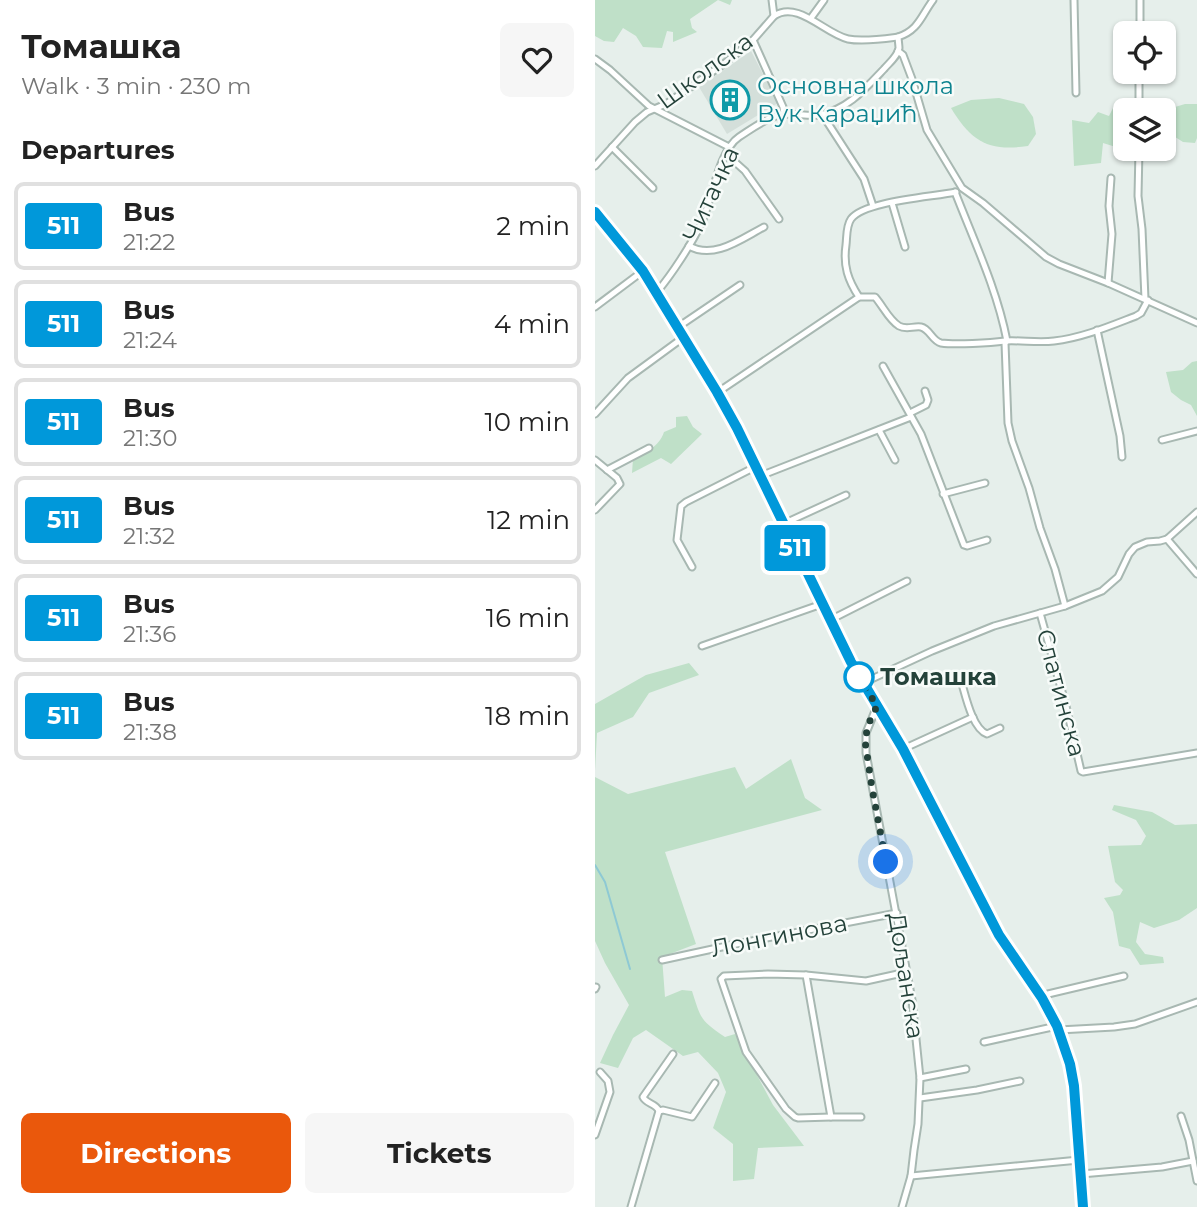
<!DOCTYPE html>
<html lang="en">
<head>
<meta charset="utf-8">
<style>
	:root { --surface:#fff; --page:#f6f6f6; --text:#222; --muted:#767676; --line:#e0e0e0; --accent:#ea580c }
	body { margin:0; font-family:Montserrat,sans-serif; background:var(--page); color:var(--text); height:100vh; display:flex; flex-direction:column; font-size:26px; white-space:nowrap }
	* { box-sizing:border-box; margin:0 }
	p { font-size:23px; color:var(--muted) }
	.icon { flex:none; width:38px; height:38px; fill:none; stroke:currentColor; stroke-width:2; stroke-linecap:round; stroke-linejoin:round }
	.map { position:relative; flex:1; overflow:hidden }
	.sheet { display:flex; flex-direction:column; background:var(--surface); width:595px }
	.sheet>* { flex:none }
	.badge { padding:0 14px; border-radius:5px; font-size:24px; line-height:46px }
	.tools { position:absolute; left:518px; top:21px; display:grid; gap:14px }
	.tools a { display:grid; place-items:center; width:63px; height:63px; border-radius:10px; background:var(--surface); box-shadow:0 2px 5px #0004; font-size:35px }
	.you { position:absolute; width:35px; height:35px; margin:-18px; border:5px solid #fff; border-radius:50%; background:#1a73e8; box-shadow:0 0 0 10px #1a73e833 }
	.map>.badge { position:absolute; translate:-50% -50%; box-shadow:0 0 0 4px #fff }
	h2 { padding:0 21px; font-size:26px; line-height:63px }
	.round { display:grid; place-items:center; flex:none; width:74px; height:74px; border-radius:10px; background:var(--page) }
	.overview { display:flex; align-items:center; justify-content:space-between; height:119px; padding:0 21px }
	h1 { font-size:33px; font-weight:700; line-height:52px }
	.action { display:flex; gap:14px; margin-top:auto; padding:14px 21px }
	.action a { flex:1; height:80px; border-radius:10px; background:var(--accent); color:#fff; font-size:28px; font-weight:700; line-height:80px; text-align:center }
	.action a+a { background:var(--page); color:var(--text) }
	ul { padding:0; list-style:none }
	li { display:flex; align-items:center; gap:21px; height:88px; margin:0 14px 10px; padding:0 7px; border:4px solid var(--line); border-radius:10px }
	li div { flex:1 }
	li b { display:block; font-size:26px }
	li em { font-style:normal }
	li .badge { min-width:77px; font-weight:700; text-align:center }
	main { display:flex; flex:1; min-height:0 }
	.map>svg:first-child { display:block }
	.built { fill:#d4dfda }
	.green { fill:#bfe0c8 }
	.lines { fill:none; stroke-linecap:round; stroke-linejoin:round }
	.stream { stroke:#8ec9d4; stroke-width:2 }
	.minor-casing { stroke:#a8b8b2; stroke-width:9 }
	.secondary-casing { stroke:#a4bbb3; stroke-width:10 }
	.minor { stroke:#fff; stroke-width:5 }
	.secondary { stroke:#fff; stroke-width:7 }
	.line-casing { stroke:#fff; stroke-width:16 }
	.line { stroke:#0098da; stroke-width:10 }
	.walk { stroke:#24423a; stroke-width:7; stroke-dasharray:0 12.6 }
	.stop-dot { fill:#fff; stroke:#0098da; stroke-width:3.5 }
	.labels { text-anchor:middle; stroke-width:5; stroke-linejoin:round; paint-order:stroke }
	.street-label { font-size:24px; fill:#24423a; stroke:#f7fbf9 }
	.culture-label { font-size:24px; fill:#0d838f; stroke:#f7fbf9; text-anchor:start }
	.stop-label { font-size:24px; font-weight:bold; fill:#24423a; stroke:#f7fbf9; text-anchor:start }
</style>
</head>
<body>
<main>
<section class="sheet">
<div class="overview"><div><h1>Томашка</h1><p>Walk · 3 min · 230 m</p></div><a class="round"><svg class="icon" aria-label="heart" viewBox="0 0 24 24"><path d="M12 20l-8-8c-3-5 5-10 8-4 3-6 11-1 8 4z"/></svg></a></div>
<h2>Departures</h2>
<ul>
<li><span class="badge" style="background:#0098da;color:#fff">511</span><div><b>Bus</b><p>21:22</p></div><em>2 min</em></li>
<li><span class="badge" style="background:#0098da;color:#fff">511</span><div><b>Bus</b><p>21:24</p></div><em>4 min</em></li>
<li><span class="badge" style="background:#0098da;color:#fff">511</span><div><b>Bus</b><p>21:30</p></div><em>10 min</em></li>
<li><span class="badge" style="background:#0098da;color:#fff">511</span><div><b>Bus</b><p>21:32</p></div><em>12 min</em></li>
<li><span class="badge" style="background:#0098da;color:#fff">511</span><div><b>Bus</b><p>21:36</p></div><em>16 min</em></li>
<li><span class="badge" style="background:#0098da;color:#fff">511</span><div><b>Bus</b><p>21:38</p></div><em>18 min</em></li>
</ul>
<div class="action"><a>Directions</a><a>Tickets</a></div>
</section>
<div class="map">
<svg width="602" height="1207" viewBox="0 0 602 1207">
	<rect width="100%" height="100%" fill="#e6efeb"/>
	<!-- built -->
	<path class="built" d="M156,51L183,103L132,134L104,87Z"/>
	<!-- green -->
	<g class="green">
		<path d="M0,0H137L135,5L123,0L95,19L97,28L102,32L78,42V32L72,31L67,48L48,47L41,36L28,28L19,42L9,41L0,36Z"/>
		<path d="M404,98L429,104L438,117L441,134L433,146C393,152 376,141 356,108L376,100Z"/>
		<path d="M520,104L535,107L536,110H530V146L524,148L508,143L506,163L479,166L477,120L494,123L503,112L514,116Z"/>
		<path d="M590,104H602V138L600,143L588,142L577,135L580,107Z"/>
		<path d="M597,362L602,361V416L596,405L586,400L576,392L571,372L588,370Z"/>
		<path d="M92,416L98,427L107,434L76,464L66,458L37,473L38,459C51,452 64,447 69,432L81,427V417Z"/>
		<path d="M94,663L104,675L54,693L38,717L2,733L0,771V704L51,675Z"/>
		<path d="M196,759L210,798L227,810L70,852L101,944L67,957L70,997L87,990L97,991C106,1019 105,1020 130,1037L140,1034L178,1105L209,1146L163,1148L159,1179L138,1181V1144L118,1128L131,1092L123,1073L103,1052L88,1056L51,1030L38,1038L23,1068L5,1063L18,1035L34,1005L10,963L0,941V777L33,794L140,767L151,789Z"/>
		<path d="M519,805L557,812L580,825L602,824V908L584,920L559,928L545,922L541,942L550,954L568,957L569,963L545,965L535,949L524,946L518,912L509,898L525,895L528,890L520,882L513,846L546,845L551,836L541,820L517,810Z"/>
	</g>
	<g class="lines">
		<!-- stream -->
		<path class="stream" d="M0,865L10,882L35,969"/>
		<defs>
			<g id="minor">
				<path d="M479,0L481,93"/>
				<path d="M179,16C203,0 230,34 253,39C268,42 288,39 303,37"/>
				<path d="M216,18L229,0"/>
				<path d="M545,33V0"/>
				<path d="M158,40L188,107L189,114"/>
				<path d="M303,51L308,55L317,79L332,130L367,188L388,203L451,257L464,264L513,283L602,323"/>
				<path d="M0,59L15,70L54,106L134,147"/>
				<path d="M544,72V110"/>
				<path d="M227,114L269,179L278,206"/>
				<path d="M17,147L58,188"/>
				<path d="M544,149L543,196L547,229L550,299"/>
				<path d="M131,154L150,171L184,219"/>
				<path d="M0,166L40,122L52,112L71,104L130,63L158,40L179,16L177,0"/>
				<path d="M360,192C379,241 402,289 412,341L410,343L413,423L417,441L434,488L445,528L460,569L470,606"/>
				<path d="M297,203L310,247"/>
				<path d="M94,246C119,260 146,239 169,227"/>
				<path d="M513,283L517,234L514,206L516,178"/>
				<path d="M62,292C77,274 96,245 106,224C117,202 123,151 144,137C155,130 168,120 181,116C195,111 210,117 224,115C252,110 270,89 289,69C294,63 303,56 304,48C304,46 303,38 303,37C324,30 326,16 338,0"/>
				<path d="M264,297C253,280 248,266 251,245C252,237 251,226 256,219C269,201 338,197 361,192"/>
				<path d="M0,307L48,271"/>
				<path d="M83,327L145,285"/>
				<path d="M502,330L525,436L527,457"/>
				<path d="M288,366L326,434L369,545L372,546L392,540"/>
				<path d="M123,392L264,297H280C288,306 294,320 304,326C311,330 318,326 326,327C335,329 337,341 346,343C360,345 395,343 410,341C426,340 443,343 459,341C487,338 515,326 541,316L546,313L553,300"/>
				<path d="M315,413L331,405L333,400L330,391"/>
				<path d="M0,414L33,378L89,337"/>
				<path d="M284,430L300,460"/>
				<path d="M567,440L602,431"/>
				<path d="M0,460L22,478L25,484L0,510"/>
				<path d="M12,470L54,448"/>
				<path d="M165,476L316,417"/>
				<path d="M348,494L390,483"/>
				<path d="M188,524L251,495"/>
				<path d="M572,539L602,574"/>
				<path d="M97,567L82,540L86,506L91,502L160,467"/>
				<path d="M445,613L471,706L486,771L488,772L602,753"/>
				<path d="M235,620L312,581"/>
				<path d="M107,646L227,604"/>
				<path d="M268,683L337,651L399,626L470,606L507,591L523,577L534,554L540,547L552,542L565,541L572,539L602,512"/>
				<path d="M367,684C371,698 378,729 392,734L405,728"/>
				<path d="M282,706L271,733V753L317,1000L325,1078L323,1124L319,1150L316,1176L307,1207"/>
				<path d="M308,749L378,717"/>
				<path d="M67,960L136,945L302,913"/>
				<path d="M211,975L236,1117H266"/>
				<path d="M0,989L1,987"/>
				<path d="M447,998L453,994L529,976"/>
				<path d="M464,1030L519,1027L540,1024L602,1002"/>
				<path d="M389,1042L462,1026"/>
				<path d="M325,1078L371,1069"/>
				<path d="M325,1098L382,1090L425,1081"/>
				<path d="M64,1111L68,1110L97,1117L120,1083"/>
				<path d="M586,1116L594,1140L602,1181"/>
				<path d="M236,1117L203,1118L200,1117L191,1109L151,1052L126,979L129,976L173,974L211,975L271,981L312,972"/>
				<path d="M0,1135L15,1092L13,1081L5,1072"/>
				<path d="M486,1174L567,1167L598,1161"/>
				<path d="M316,1176L484,1160"/>
				<path d="M36,1207L64,1111C61,1103 51,1104 48,1097L78,1054"/>
			</g>
			<path id="secondary" d="M0,212L48,271L123,392L142,427L256,662L308,749L404,935L447,998L464,1030L475,1064L479,1086L488,1207"/>
		</defs>
		<!-- minor casing -->
		<use href="#minor" class="minor-casing"/>
		<!-- secondary casing -->
		<use href="#secondary" class="secondary-casing"/>
		<!-- minor -->
		<use href="#minor" class="minor"/>
		<!-- secondary -->
		<use href="#secondary" class="secondary"/>
	</g>
	<g class="lines">
		<defs>
			<path id="line" d="M0,212L48,271L122,392L142,428L256,662L308,749L404,935L447,998L462,1026L475,1064L479,1086L488,1207"/>
		</defs>
		<!-- line casing -->
		<use href="#line" class="line-casing"/>
		<!-- line -->
		<use href="#line" class="line"/>
		<!-- walk -->
		<path class="walk" d="M264,677L282,706L273,725L270,741L277,788L291,862"/>
	</g>
	<!-- icons -->
	<defs>
		<symbol id="building-ring" viewBox="-11 -11 22 22"><circle r="9.5" fill="#f7fbf9" stroke="#0f9aa8" stroke-width="1.5"/><path d="M-4-6H4V6H1V3H-1V6H-4ZM-2.5-4.3h1.7v1.8h-1.7ZM.8-4.3h1.7v1.8H.8ZM-2.5-1h1.7V.8h-1.7ZM.8-1h1.7V.8H.8Z" fill="#0f9aa8"/></symbol>
	</defs>
	<g fill-rule="evenodd">
		<use href="#building-ring" x="113" y="78" width="44" height="44"/>
	</g>
	<!-- markers -->
	<circle class="stop-dot" cx="264" cy="677" r="14"/>
	<g class="labels">
		<!-- street labels -->
		<g class="street-label">
			<text transform="translate(110 71) rotate(-36)" y="8">Школска</text>
			<text transform="translate(116 194) rotate(-65)" y="8">Читачка</text>
			<text transform="translate(466 693) rotate(75)" y="8">Слатинска</text>
			<text transform="translate(184 936) rotate(-11)" y="8">Лонгинова</text>
			<text transform="translate(311 976) rotate(81)" y="8">Дољанска</text>
		</g>
		<!-- culture labels -->
		<g class="culture-label">
			<text x="162" y="94">Основна школа<tspan x="162" dy="28">Вук Караџић</tspan></text>
		</g>
		<!-- stop labels -->
		<g class="stop-label">
			<text x="285" y="685">Томашка</text>
		</g>
	</g>
</svg>
<div class="tools">
<a><svg class="icon" aria-label="locate" viewBox="0 0 24 24"><circle cx="12" cy="12" r="6"/><path d="M12 2v4M12 18v4M2 12h4M18 12h4"/></svg></a>
<a><svg class="icon" aria-label="layers" viewBox="0 0 24 24"><path d="M12 4l9 5-9 5-9-5zM3 14l9 5 9-5"/></svg></a>
</div>
<div class="you" style="left:291px;top:862px"></div>
<b class="badge" style="left:200px;top:548px;background:#0098da;color:#fff">511</b>
</div>
</main>
</body>
</html>
